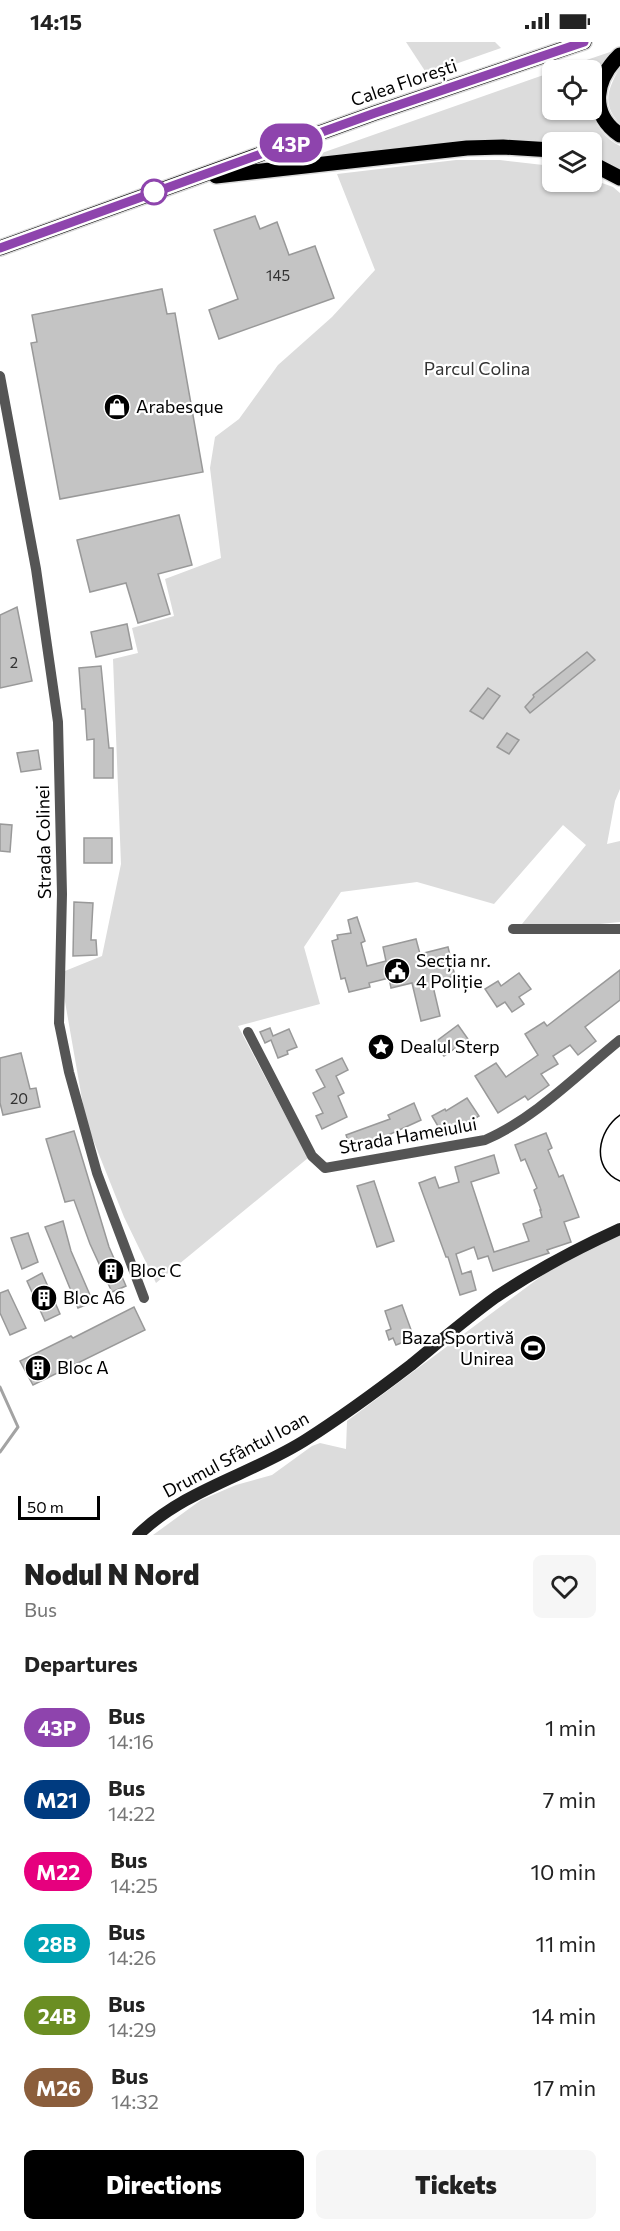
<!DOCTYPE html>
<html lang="en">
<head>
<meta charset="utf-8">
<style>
	:root { --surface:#fff; --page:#f6f6f6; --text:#222; --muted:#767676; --accent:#000 }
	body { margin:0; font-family:Commissioner,sans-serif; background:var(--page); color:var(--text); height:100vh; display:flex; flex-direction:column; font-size:22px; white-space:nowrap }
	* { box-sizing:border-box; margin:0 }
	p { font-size:20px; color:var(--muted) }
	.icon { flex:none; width:33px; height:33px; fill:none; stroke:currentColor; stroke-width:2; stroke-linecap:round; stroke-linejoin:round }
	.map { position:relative; height:1493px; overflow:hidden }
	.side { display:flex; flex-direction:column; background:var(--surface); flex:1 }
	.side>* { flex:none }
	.badge { padding:0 12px; border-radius:20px; font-size:21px; line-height:39px }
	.fabs { position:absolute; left:542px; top:18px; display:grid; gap:12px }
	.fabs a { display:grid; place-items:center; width:60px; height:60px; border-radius:9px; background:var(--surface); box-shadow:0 2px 4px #0004; font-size:30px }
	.scale { position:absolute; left:18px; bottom:15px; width:82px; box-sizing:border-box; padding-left:6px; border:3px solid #000; border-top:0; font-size:16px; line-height:21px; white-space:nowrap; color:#000; -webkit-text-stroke:4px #fff; paint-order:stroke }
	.map>.badge { position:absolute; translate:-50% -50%; box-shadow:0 0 0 3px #fff }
	h2 { padding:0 24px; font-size:22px; line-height:54px }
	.round { display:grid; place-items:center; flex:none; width:63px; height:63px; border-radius:9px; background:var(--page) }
	.overview { display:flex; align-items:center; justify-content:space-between; height:102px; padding:0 24px }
	h1 { font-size:28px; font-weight:800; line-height:45px }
	.action { display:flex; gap:12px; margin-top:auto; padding:12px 24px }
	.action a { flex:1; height:69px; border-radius:9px; background:var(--accent); color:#fff; font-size:24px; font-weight:800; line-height:69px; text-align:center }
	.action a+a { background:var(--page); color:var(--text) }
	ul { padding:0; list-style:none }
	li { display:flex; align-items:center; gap:18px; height:72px; padding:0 24px }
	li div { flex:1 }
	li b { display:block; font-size:22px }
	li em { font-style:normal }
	li .badge { min-width:66px; font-weight:700; text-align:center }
	.status { display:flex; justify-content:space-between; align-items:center; height:42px; padding:0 30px; background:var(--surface); direction:ltr }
	.status svg { height:16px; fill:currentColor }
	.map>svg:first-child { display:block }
	.green { fill:#dcdcdc }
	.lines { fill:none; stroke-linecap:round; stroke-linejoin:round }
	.stream { stroke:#a3a3a3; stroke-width:3 }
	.building { fill:#c4c4c4; stroke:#999; stroke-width:1.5 }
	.primary-casing { stroke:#dbdbdb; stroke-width:18 }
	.street { stroke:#555; stroke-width:10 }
	.secondary { stroke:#222; stroke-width:12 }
	.primary { stroke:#000; stroke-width:15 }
	.tram { stroke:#000; stroke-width:1.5 }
	.line-casing { stroke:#fff; stroke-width:14 }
	.line { stroke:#8e44ad; stroke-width:9 }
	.stop-dot { fill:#fff; stroke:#8e44ad; stroke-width:3 }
	.labels { text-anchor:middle; stroke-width:4.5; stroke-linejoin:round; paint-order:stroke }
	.number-label { font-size:15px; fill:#313131 }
	.street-label { font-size:18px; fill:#000; stroke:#fff }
	.park-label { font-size:18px; fill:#333; stroke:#fff }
	.poi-label { font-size:18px; fill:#000; stroke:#fff; text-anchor:start }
</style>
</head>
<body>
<div class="status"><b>14:15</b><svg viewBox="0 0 49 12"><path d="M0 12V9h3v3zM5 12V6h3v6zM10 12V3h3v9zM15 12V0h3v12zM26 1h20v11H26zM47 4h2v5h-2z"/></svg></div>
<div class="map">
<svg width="620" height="1493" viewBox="0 0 620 1493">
	<rect width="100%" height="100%" fill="#fff"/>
	<!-- green -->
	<g class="green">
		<path d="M406,0H495L501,6L427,32Z"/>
		<path d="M616,8L598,26L591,40V28H557Z"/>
		<path d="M620,25V82C601,62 608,47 620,25Z"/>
		<path d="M552,30V68H590C596,83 605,97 620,104V130L591,118V100H552L302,118Z"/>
		<path d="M456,118H500L552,124V140H591V137L613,145L620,151V747L615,759L607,802L620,799V880L600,882H522L586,803L563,783L494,862L417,840L341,850L304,905L320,962L238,984L308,1116L156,1241L124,1175L86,1080L60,931L102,914L121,822L113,617L138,611L132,586L174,574L165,537L221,516L210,426L215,395L239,377L278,323L332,275L375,228L337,132Z"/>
		<path d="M620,1182V1493H153L201,1458L236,1443L272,1433L312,1404L320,1401L346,1407L347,1379L543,1233Z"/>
	</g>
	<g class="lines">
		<!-- stream -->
		<path class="stream" d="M0,1345L18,1385L0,1410"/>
	</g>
	<!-- building -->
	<g class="building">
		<path d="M255,174L260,187L277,180L289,213L315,204L334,256L219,297L209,268L238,257L214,188Z"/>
		<path d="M162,247L167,272L175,271L203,430L60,457L31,301L37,300L32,273Z"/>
		<path d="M179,473L192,523L158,532L170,572L138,581L126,541L90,550L77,498Z"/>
		<path d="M17,565L32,639L0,646V573Z"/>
		<path d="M127,582L132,607L96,615L91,590Z"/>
		<path d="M587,610L595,618L530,671L525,665L534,655L533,653Z"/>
		<path d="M101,624L109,706H113V736H94V697L87,698L85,667H82L79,626Z"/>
		<path d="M488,646L500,654L483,677L470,669Z"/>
		<path d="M507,691L519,698L509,712L497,705Z"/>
		<path d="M38,708L41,727L21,730L17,711Z"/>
		<path d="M0,782L12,783L10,810L0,809Z"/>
		<rect x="84" y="796" width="28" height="25"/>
		<path d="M74,860L93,861L91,898H96L97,913L73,914Z"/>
		<path d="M357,875L365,899L361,901L367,924L386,919L383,905L416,897L420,912L448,905L455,934L432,940L440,974L421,979L412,941L391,946L389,936L369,941L370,945L349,950L345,936L341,937L332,899L338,897L337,893L351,891L348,878Z"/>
		<path d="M620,928V958L585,985L596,999L578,1013L570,1003L553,1014L558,1022L541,1032L549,1043L528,1058L525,1054L498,1071L475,1034L496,1021L506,1035L538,1013L525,992L544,980L547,984Z"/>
		<path d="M519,931L531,947L519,955L524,962L512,970L505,960L497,965L485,947L498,939L501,944Z"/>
		<path d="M458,983L468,997L444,1014L434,1001Z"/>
		<path d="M270,986L273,994L289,987L297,1005L287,1009L288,1012L278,1016L271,998L265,1001L260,990Z"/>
		<path d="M21,1011L30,1047L36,1046L40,1065L3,1073L0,1061V1016Z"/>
		<path d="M342,1016L348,1028L336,1034L344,1051L338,1054L347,1075L322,1087L316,1074L323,1071L313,1051L325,1045L316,1028Z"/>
		<path d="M467,1056L479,1074L466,1082L465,1080L442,1091L432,1074L445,1067L446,1069Z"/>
		<path d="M414,1061L421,1078L386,1094L388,1097L372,1103L349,1101L346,1093L390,1077L388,1073Z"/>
		<path d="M74,1089L109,1205L126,1244L112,1250L90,1202L74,1158L65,1160L46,1097Z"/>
		<path d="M546,1091L552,1106L548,1108L559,1135L563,1133L579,1175L564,1180L571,1200L547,1208L549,1211L493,1229L488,1214L478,1217L474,1205L456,1212L462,1232L471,1229L476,1248L460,1253L448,1215H446L419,1141L435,1135L439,1146L459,1140L455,1125L494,1113L499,1131L471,1140L494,1210L529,1199L523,1182L542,1175L540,1168H541L534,1148L537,1146L525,1117L521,1119L515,1103Z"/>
		<path d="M374,1139L394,1199L377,1205L357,1144Z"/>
		<path d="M63,1179L71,1209L93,1260L78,1266L45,1185Z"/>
		<path d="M28,1191L38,1220L22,1227L11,1196Z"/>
		<path d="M42,1231L60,1272L45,1279L27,1239Z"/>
		<path d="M8,1248L26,1286L10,1293L0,1271V1251Z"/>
		<path d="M402,1263L414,1296L396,1303L393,1296L389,1298L386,1289L391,1287L385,1269Z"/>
		<path d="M134,1265L145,1288L33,1343L20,1319L71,1294L73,1296Z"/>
	</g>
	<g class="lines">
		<defs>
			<g id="primary">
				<path d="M620,13C595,37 588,71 620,93"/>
				<path d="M591,121L620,136"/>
				<path d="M216,134L467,106L503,105L552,108"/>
				<path d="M0,206L375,71L584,0"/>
			</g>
		</defs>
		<!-- primary casing -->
		<use href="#primary" class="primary-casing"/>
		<!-- street -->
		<g class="street">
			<path d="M0,334L36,527L58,680L62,852L59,981L69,1030L97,1131L144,1256"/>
			<path d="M513,887H620"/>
			<path d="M248,990L312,1114L325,1126L485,1098C534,1077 578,1032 620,998"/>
		</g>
		<!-- secondary -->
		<path class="secondary" d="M138,1493C185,1447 253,1432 307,1397C343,1374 377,1349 411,1323C439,1300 467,1276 496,1255C536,1228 576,1207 620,1187"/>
		<!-- primary -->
		<use href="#primary" class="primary"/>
		<!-- tram -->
		<path class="tram" d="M620,1073C598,1088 590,1126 620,1139"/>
	</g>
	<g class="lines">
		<defs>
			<path id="line" d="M0,206L375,71L584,0"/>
		</defs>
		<!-- line casing -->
		<use href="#line" class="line-casing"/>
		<!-- line -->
		<use href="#line" class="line"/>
	</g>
	<!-- icons -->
	<defs>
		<symbol id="shop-disc" viewBox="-11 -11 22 22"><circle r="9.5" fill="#000" stroke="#fff"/><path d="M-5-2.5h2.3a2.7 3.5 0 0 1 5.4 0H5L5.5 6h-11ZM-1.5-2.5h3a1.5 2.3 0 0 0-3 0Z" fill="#fff"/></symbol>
		<symbol id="civic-disc" viewBox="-11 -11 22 22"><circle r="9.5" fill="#000" stroke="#fff"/><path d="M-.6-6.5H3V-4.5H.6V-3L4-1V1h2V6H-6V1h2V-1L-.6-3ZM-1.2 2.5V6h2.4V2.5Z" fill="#fff"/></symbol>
		<symbol id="sight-disc" viewBox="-11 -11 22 22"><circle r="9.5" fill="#000" stroke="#fff"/><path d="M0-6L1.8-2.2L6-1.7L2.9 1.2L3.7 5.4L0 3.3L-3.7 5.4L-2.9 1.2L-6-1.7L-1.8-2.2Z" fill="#fff"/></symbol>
		<symbol id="building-disc" viewBox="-11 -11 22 22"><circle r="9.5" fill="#000" stroke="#fff"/><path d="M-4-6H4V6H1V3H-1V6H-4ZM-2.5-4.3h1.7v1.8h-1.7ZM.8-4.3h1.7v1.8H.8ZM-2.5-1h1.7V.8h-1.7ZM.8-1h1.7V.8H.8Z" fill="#fff"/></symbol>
		<symbol id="stadium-disc" viewBox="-11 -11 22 22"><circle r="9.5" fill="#000" stroke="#fff"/><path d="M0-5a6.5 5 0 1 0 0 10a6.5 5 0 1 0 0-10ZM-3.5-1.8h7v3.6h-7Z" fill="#fff"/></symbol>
	</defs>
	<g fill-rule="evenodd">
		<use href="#shop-disc" x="102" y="350" width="30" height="30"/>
		<use href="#civic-disc" x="382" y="914" width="30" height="30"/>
		<use href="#sight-disc" x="366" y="990" width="30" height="30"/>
		<use href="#building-disc" x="96" y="1214" width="30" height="30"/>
		<use href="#building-disc" x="29" y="1241" width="30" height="30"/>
		<use href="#stadium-disc" x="518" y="1291" width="30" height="30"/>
		<use href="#building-disc" x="23" y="1311" width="30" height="30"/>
	</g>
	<!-- markers -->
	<circle class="stop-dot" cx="154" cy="150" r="12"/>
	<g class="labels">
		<!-- number labels -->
		<g class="number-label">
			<text x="278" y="239">145</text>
			<text x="14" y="626">2</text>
			<text x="19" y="1062">20</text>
		</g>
		<!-- street labels -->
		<g class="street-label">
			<text transform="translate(404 41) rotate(-19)" y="6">Calea Florești</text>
			<text transform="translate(44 800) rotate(-91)" y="6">Strada Colinei</text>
			<text transform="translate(408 1094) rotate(-10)" y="6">Strada Hameiului</text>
			<text transform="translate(236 1413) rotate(-28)" y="6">Drumul Sfântul Ioan</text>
		</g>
		<!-- park labels -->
		<g class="park-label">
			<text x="477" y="333">Parcul Colina</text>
		</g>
		<!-- poi labels -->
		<g class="poi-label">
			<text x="136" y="371">Arabesque</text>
			<text x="416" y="925">Secția nr.<tspan x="416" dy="21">4 Poliție</tspan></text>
			<text x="400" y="1011">Dealul Sterp</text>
			<text x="130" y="1235">Bloc C</text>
			<text x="63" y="1262">Bloc A6</text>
			<text x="514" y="1302" text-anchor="end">Baza Sportivă<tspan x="514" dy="21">Unirea</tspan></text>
			<text x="57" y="1332">Bloc A</text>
		</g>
	</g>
</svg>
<div class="fabs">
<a><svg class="icon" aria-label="locate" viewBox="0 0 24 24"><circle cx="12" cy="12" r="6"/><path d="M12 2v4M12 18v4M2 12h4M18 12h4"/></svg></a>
<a><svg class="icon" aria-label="layers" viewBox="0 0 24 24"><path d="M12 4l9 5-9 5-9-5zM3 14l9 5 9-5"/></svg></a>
</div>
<div class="scale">50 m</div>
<b class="badge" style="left:291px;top:101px;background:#8e44ad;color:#fff">43P</b>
</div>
<section class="side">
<div class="overview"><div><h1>Nodul N Nord</h1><p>Bus</p></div><a class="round"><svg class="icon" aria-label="heart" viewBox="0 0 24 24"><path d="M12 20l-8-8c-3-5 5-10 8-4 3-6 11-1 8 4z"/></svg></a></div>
<h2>Departures</h2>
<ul>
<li><span class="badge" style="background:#8e44ad;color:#fff">43P</span><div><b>Bus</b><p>14:16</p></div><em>1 min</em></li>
<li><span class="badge" style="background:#003b80;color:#fff">M21</span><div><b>Bus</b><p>14:22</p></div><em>7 min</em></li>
<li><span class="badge" style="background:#e6007e;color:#fff">M22</span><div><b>Bus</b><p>14:25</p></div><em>10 min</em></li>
<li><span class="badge" style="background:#00a3b4;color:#fff">28B</span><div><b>Bus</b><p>14:26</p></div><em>11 min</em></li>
<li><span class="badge" style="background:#6b8e23;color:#fff">24B</span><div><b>Bus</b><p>14:29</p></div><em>14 min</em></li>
<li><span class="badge" style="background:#8b5e3c;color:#fff">M26</span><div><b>Bus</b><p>14:32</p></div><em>17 min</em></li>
</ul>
<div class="action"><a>Directions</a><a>Tickets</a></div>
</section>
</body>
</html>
